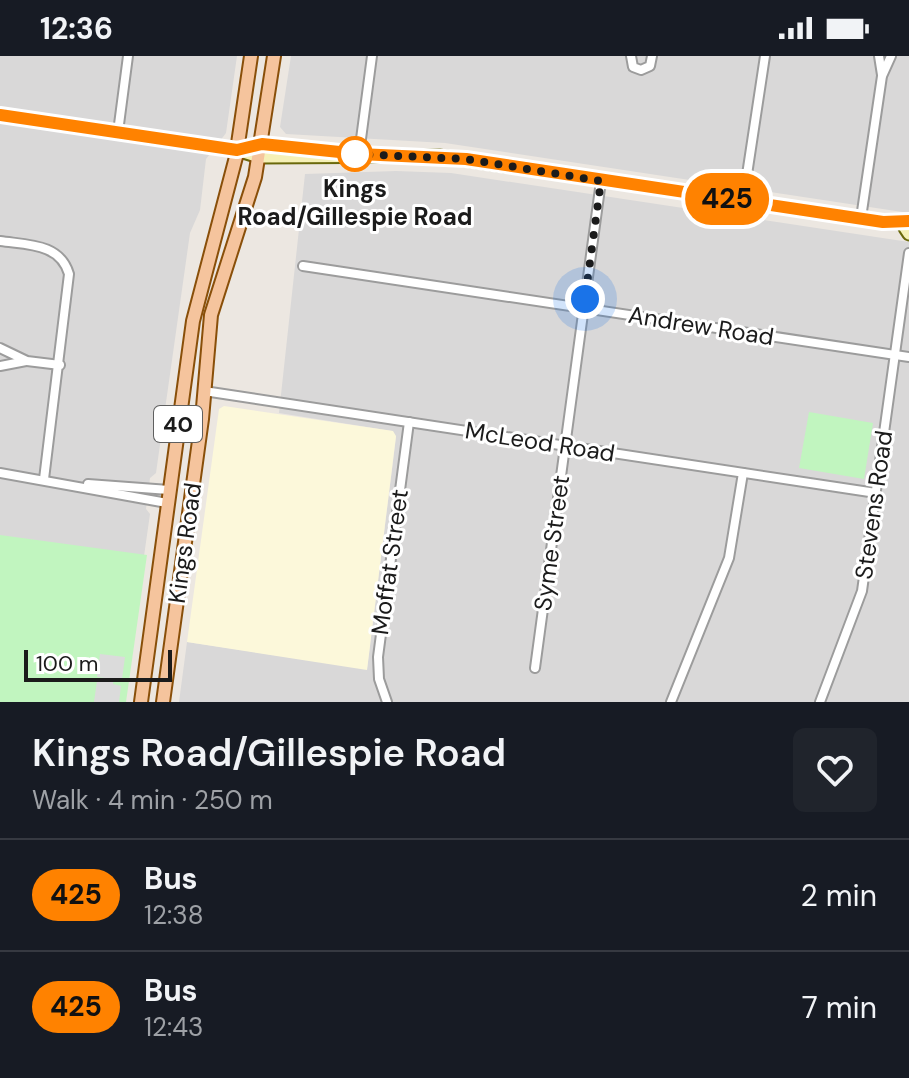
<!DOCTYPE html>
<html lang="en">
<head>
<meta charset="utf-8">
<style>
	:root { --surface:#171b24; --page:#20242c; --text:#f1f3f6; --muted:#9ea1a6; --line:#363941 }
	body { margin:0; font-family:"DM Sans",sans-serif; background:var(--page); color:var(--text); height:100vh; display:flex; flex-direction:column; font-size:30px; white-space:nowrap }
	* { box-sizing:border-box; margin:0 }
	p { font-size:26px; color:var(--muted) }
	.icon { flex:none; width:44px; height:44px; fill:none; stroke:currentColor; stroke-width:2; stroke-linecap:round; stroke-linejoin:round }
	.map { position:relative; height:646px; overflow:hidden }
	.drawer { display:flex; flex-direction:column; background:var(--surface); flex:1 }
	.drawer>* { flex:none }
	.badge { padding:0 16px; border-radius:26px; font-size:28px; line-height:52px }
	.scale { position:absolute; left:24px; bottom:20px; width:148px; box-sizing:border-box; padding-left:8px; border:4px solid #1b1b1b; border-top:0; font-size:22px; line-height:28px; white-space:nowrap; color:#1b1b1b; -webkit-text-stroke:6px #fff; paint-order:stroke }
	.you { position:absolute; width:40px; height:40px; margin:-20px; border:6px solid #fff; border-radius:50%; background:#1a73e8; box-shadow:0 0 0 12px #1a73e833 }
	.map>.badge { position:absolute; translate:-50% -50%; box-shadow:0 0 0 4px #fff }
	.round { display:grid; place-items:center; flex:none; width:84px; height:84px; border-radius:12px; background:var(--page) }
	.overview { display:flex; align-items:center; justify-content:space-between; height:136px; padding:0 32px }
	h1 { font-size:38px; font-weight:600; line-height:60px }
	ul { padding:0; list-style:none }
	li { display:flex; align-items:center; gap:24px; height:112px; padding:0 32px; border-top:2px solid var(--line) }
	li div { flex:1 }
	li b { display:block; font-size:30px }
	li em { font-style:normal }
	li .badge { min-width:88px; font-weight:700; text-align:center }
	.status { display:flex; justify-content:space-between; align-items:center; height:56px; padding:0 40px; background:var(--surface); direction:ltr }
	.status svg { height:22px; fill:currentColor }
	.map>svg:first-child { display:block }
	.residential { fill:#d9d8d8 }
	.education { fill:#fcf8da }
	.park { fill:#c1f5bf }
	.parking { fill:#dbdbdb }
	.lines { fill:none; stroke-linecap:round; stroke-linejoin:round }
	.street-casing { stroke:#9c9c9c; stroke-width:12 }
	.secondary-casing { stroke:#69680b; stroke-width:15 }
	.primary-casing { stroke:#894f09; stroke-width:16 }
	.street { stroke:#fff; stroke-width:8 }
	.secondary { stroke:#f5f0b6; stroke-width:11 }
	.primary { stroke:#f5c49d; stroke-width:12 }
	.line-casing { stroke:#fff; stroke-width:18 }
	.line { stroke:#ff8200; stroke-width:12 }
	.walk { stroke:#1b1b1b; stroke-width:8; stroke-dasharray:0 14.4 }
	.stop-dot { fill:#fff; stroke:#ff8200; stroke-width:4 }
	.labels { text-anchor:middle; stroke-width:6; stroke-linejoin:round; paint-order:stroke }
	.shield { fill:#fff; stroke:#5f5f5f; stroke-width:2 }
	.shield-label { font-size:22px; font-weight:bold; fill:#1b1b1b }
	.stop-label { font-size:24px; font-weight:bold; fill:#1b1b1b; stroke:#fff }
	.street-label { font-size:24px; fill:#1b1b1b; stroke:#fff }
</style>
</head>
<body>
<div class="status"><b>12:36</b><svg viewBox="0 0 49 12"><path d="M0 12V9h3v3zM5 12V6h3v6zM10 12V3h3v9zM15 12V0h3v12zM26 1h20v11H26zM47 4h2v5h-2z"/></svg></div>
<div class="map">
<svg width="909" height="646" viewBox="0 0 909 646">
	<rect width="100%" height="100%" fill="#ece7e1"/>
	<!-- residential -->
	<g class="residential">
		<path d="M0,0H237L226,77L206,103L200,154L190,177L156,417L150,422L146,453L150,458L144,500L0,481Z"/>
		<path d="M291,0H909V157L445,87L286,78L280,71Z"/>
		<path d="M396,115L451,117L909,186V646H179L187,586L367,613L396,381L392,375L279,357L305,118Z"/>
	</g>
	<!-- education -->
	<path class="education" d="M224,350L393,375L396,380L367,614L187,586L219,353Z"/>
	<!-- park -->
	<g class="park">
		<path d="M809,356L873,367L864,423L799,412Z"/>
		<path d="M0,479L147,499L126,646H0Z"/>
	</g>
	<!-- parking -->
	<path class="parking" d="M100,598L125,601L122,623L114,622L113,628L121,630L119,646H94L97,625L104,626L105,622L97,621Z"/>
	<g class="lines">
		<defs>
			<g id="street">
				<path d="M631,0L633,11L641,14L650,10L652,0"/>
				<path d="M879,0L882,19"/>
				<path d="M118,76L128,0"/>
				<path d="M359,98L372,0"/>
				<path d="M743,145L765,0"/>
				<path d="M861,162L882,20L891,0"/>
				<path d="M0,185C27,189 60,187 69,218L44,423"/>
				<path d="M303,210L909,301"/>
				<path d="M0,292L27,305L60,309"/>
				<path d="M0,310L26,305"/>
				<path d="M204,335L876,437"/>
				<path d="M0,417L167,447"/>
				<path d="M88,428L169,434"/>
				<path d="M535,612L601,125"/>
				<path d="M387,646L379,623L378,601L409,366"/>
				<path d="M671,646L729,502L743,417"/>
				<path d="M820,646L862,535L909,197"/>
			</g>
			<g id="secondary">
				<path d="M0,59L237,94L259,101L439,100L883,166H908"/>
				<path d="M237,94L262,88L331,96"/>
				<path d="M909,165L905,172L909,178"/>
			</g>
			<g id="primary">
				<path d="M141,646L193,265L236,101L251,0"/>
				<path d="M163,646L202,363L211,259L255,121L274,0"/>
			</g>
		</defs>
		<!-- street casing -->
		<use href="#street" class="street-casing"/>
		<!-- secondary casing -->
		<use href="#secondary" class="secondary-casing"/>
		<!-- primary casing -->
		<use href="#primary" class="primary-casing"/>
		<!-- street -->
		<use href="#street" class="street"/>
		<!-- secondary -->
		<use href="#secondary" class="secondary"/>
		<!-- primary -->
		<use href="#primary" class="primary"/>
	</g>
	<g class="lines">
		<defs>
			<path id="line" d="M0,59L237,94L262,88L359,98L466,103L883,166L909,165"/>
		</defs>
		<!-- line casing -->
		<use href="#line" class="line-casing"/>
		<!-- line -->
		<use href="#line" class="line"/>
		<!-- walk -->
		<path class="walk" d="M355,98L466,103L601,125L585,243"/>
	</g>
	<!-- markers -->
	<circle class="stop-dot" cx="355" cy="98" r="16"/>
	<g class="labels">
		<!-- shield labels -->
		<rect class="shield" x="154" y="350" width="48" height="36" rx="6"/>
		<g class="shield-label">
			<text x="178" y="376">40</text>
		</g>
		<!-- stop labels -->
		<g class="stop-label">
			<text x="355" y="141">Kings<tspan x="355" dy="28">Road/Gillespie Road</tspan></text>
		</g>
		<!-- street labels -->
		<g class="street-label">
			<text transform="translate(701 270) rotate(9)" y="8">Andrew Road</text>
			<text transform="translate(540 386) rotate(9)" y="8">McLeod Road</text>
			<text transform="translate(874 449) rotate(-82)" y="8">Stevens Road</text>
			<text transform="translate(185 487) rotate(-82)" y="8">Kings Road</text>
			<text transform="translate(552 487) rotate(-82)" y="8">Syme Street</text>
			<text transform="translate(390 506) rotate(-82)" y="8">Moffat Street</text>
		</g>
	</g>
</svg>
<div class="scale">100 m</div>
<div class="you" style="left:585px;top:243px"></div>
<b class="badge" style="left:727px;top:143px;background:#ff8200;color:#111">425</b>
</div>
<section class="drawer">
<div class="overview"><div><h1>Kings Road/Gillespie Road</h1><p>Walk · 4 min · 250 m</p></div><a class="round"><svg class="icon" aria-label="heart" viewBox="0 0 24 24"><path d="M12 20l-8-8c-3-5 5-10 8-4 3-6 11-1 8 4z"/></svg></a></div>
<ul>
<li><span class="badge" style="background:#ff8200;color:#111">425</span><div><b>Bus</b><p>12:38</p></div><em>2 min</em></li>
<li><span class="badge" style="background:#ff8200;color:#111">425</span><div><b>Bus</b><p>12:43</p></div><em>7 min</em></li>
</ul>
</section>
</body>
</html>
